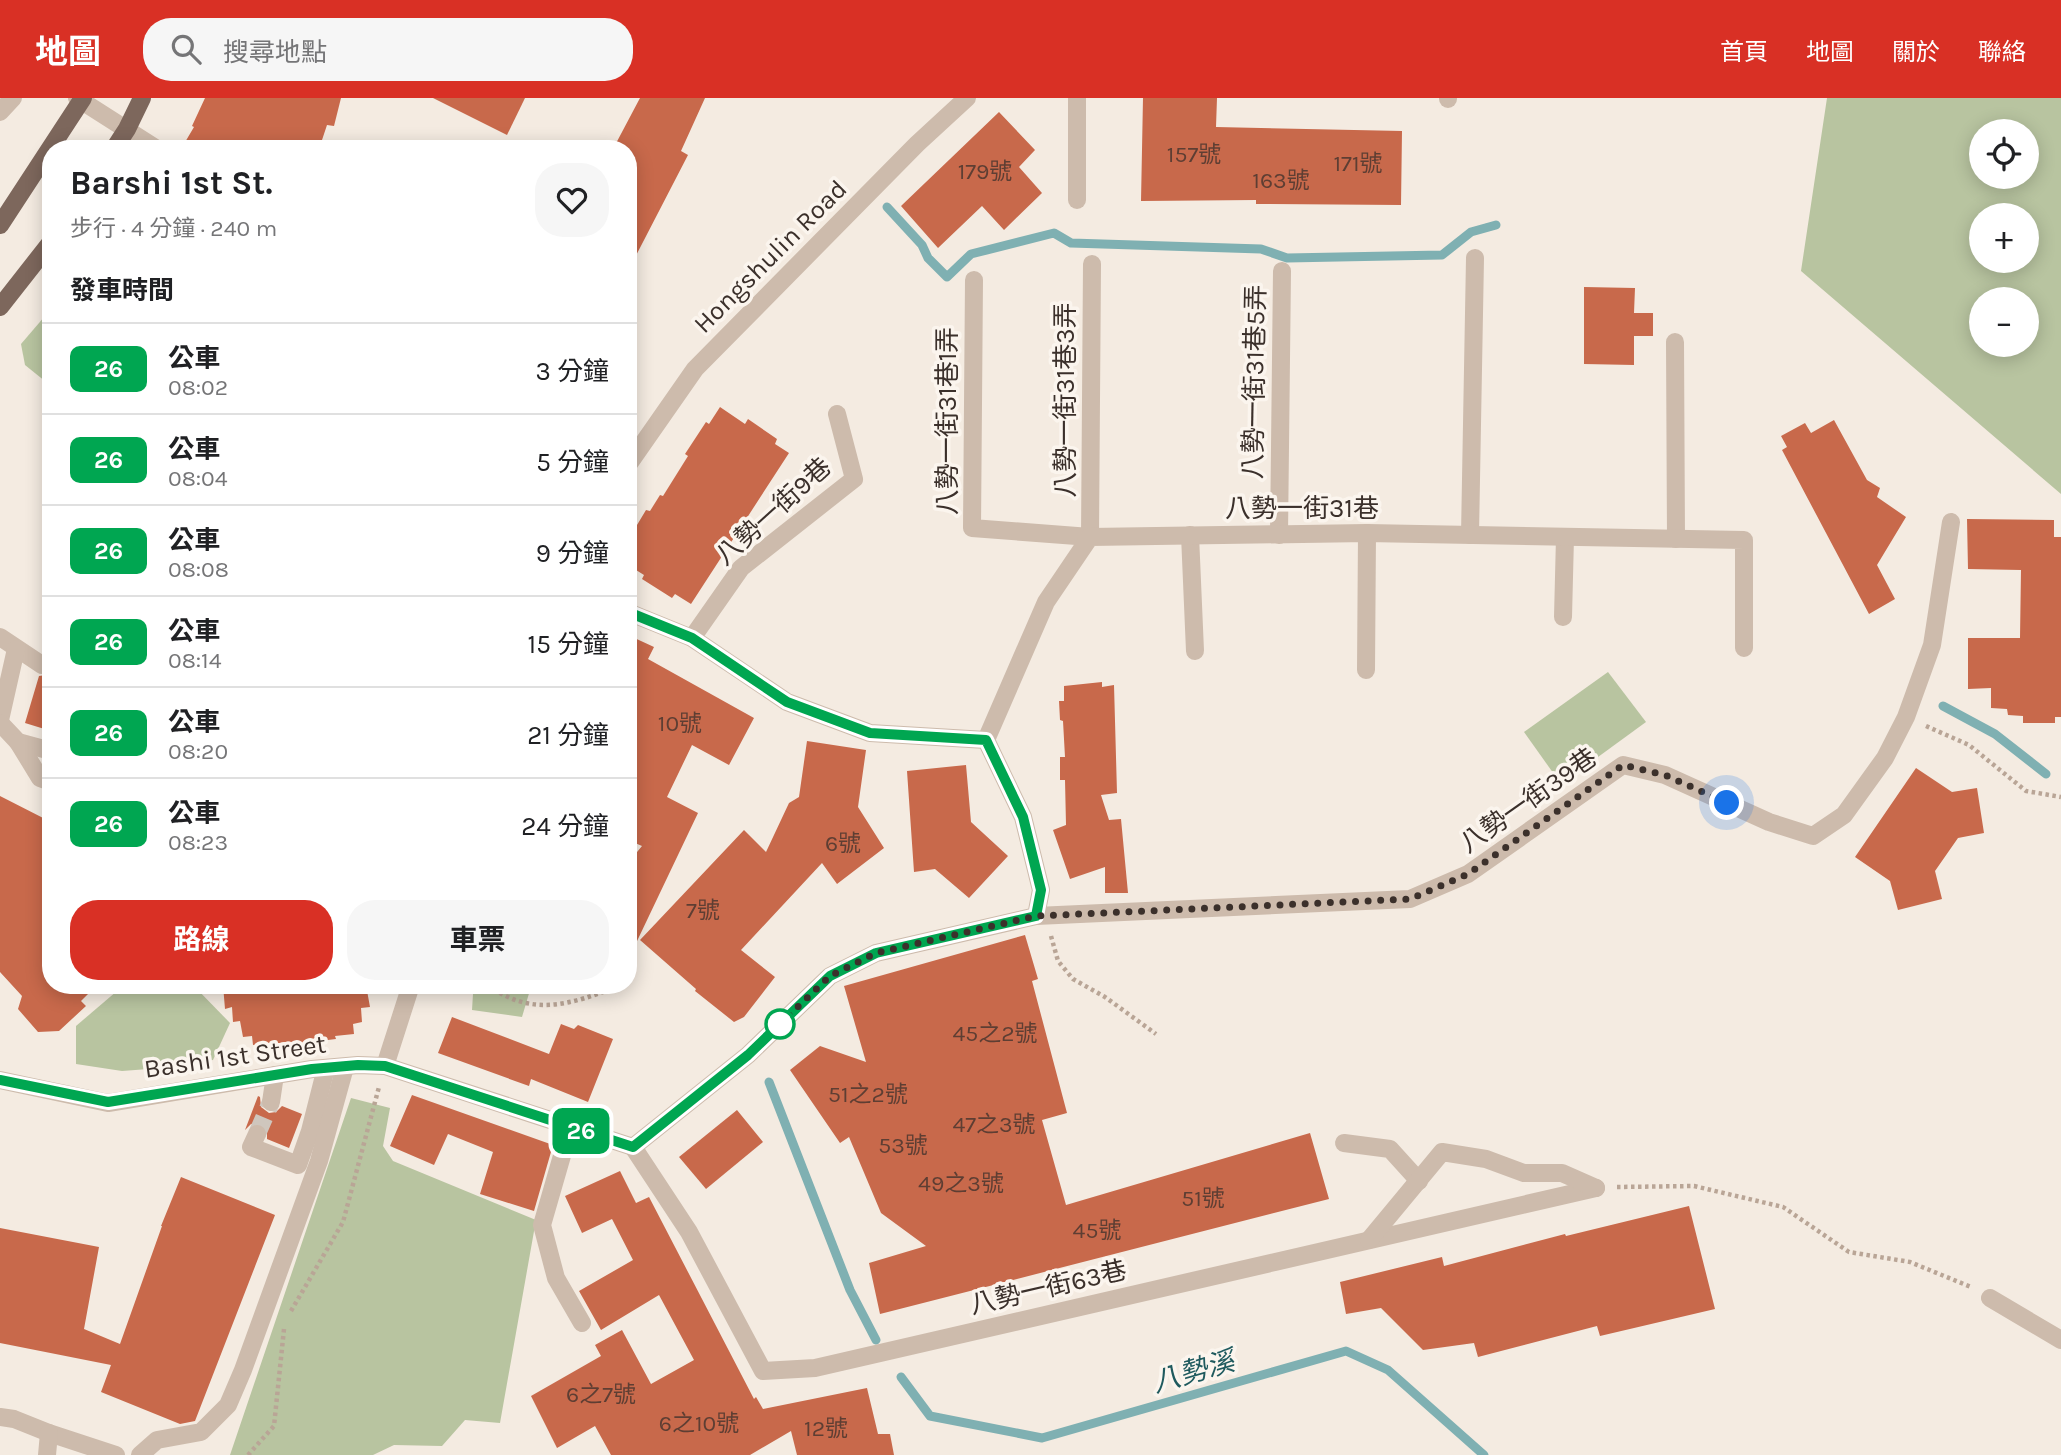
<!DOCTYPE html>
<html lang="zh-TW">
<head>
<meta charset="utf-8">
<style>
	:root { --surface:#fff; --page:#f6f6f6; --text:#202124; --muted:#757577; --line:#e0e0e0; --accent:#d93025 }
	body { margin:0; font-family:Karla,"Noto Sans TC",sans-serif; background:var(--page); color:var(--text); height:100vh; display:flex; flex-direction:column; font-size:26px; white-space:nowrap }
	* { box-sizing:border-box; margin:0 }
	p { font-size:23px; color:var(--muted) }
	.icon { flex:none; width:38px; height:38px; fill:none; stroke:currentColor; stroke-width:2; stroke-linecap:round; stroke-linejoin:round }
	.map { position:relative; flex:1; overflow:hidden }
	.side { position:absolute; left:42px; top:42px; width:595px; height:854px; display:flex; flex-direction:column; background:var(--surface); border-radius:28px; box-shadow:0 4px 18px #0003 }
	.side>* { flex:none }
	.badge { padding:0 14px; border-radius:10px; font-size:24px; line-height:46px }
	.controls { position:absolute; left:1969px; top:21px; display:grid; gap:14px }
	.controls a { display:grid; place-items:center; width:70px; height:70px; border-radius:50%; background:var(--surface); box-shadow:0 4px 18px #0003; font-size:35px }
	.you { position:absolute; width:35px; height:35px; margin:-18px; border:5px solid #fff; border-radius:50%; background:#1a73e8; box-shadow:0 0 0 10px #1a73e833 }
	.map>.badge { position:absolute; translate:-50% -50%; box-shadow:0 0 0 4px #fff }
	h2 { padding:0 28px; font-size:26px; line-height:63px }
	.round { display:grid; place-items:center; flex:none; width:74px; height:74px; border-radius:28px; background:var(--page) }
	.overview { display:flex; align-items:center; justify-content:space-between; height:119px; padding:0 28px }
	h1 { font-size:33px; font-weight:700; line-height:52px }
	.cta { display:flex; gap:14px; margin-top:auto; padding:14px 28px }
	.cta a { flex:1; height:80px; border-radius:28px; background:var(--accent); color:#fff; font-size:28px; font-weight:700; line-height:80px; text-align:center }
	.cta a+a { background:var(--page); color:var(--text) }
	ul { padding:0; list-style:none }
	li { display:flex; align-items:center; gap:21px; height:91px; padding:0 28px; border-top:2px solid var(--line) }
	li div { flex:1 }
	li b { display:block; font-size:26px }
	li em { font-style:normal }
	li .badge { min-width:77px; font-weight:700; text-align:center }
	header { display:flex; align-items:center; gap:42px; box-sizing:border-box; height:98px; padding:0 35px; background:var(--accent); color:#fff }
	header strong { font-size:33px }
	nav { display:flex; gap:38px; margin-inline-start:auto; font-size:24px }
	.search { width:490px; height:63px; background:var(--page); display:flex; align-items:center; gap:18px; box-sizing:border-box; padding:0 24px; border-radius:28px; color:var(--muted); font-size:26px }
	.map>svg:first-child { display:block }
	.green { fill:#b8c4a0; fill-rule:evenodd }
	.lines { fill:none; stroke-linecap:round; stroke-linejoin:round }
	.stream { stroke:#7fb0b2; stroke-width:9 }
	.building { fill:#c8694b }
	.minor-tunnel { stroke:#cfc6bd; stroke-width:18; stroke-dasharray:18 9; stroke-linecap:butt }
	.path { stroke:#b9a596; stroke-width:4.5; stroke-dasharray:3.5 3.5; stroke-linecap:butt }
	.minor { stroke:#cdbbac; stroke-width:18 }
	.major { stroke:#7d675c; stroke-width:18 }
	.line-casing { stroke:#fff; stroke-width:16 }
	.line { stroke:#00a651; stroke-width:10 }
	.walk { stroke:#3b302b; stroke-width:7; stroke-dasharray:0 12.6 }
	.stop-dot { fill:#fff; stroke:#00a651; stroke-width:3.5 }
	.labels { text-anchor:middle; stroke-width:7; stroke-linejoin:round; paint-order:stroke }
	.number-label { font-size:23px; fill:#5e3e33 }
	.street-label { font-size:26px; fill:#3b302b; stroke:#fbf5ee }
	.water-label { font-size:28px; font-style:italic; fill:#1f5a5e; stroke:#fbf5ee }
</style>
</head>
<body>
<header>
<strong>地圖</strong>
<div class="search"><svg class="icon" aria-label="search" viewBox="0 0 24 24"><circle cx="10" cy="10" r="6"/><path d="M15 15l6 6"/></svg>搜尋地點</div>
<nav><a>首頁</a><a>地圖</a><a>關於</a><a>聯絡</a></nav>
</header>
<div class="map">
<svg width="2061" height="1357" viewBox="0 0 2061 1357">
	<rect width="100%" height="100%" fill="#f4ebe1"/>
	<!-- green -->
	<g class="green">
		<path d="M1827,0H2061V396L1801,173ZM2026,33V79H1981V33ZM2026,117V163H1981V117ZM1981,201H2026V247H1981Z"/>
		<path d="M51,211V288L25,267L21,246Z"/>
		<path d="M1608,574L1646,624L1561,686L1524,634Z"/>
		<path d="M124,887H193L230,925L213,962L175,969L122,973L76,966V928Z"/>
		<path d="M468,887H521L530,892L522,919L472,912L473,896Z"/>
		<path d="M351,1000L390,1010L383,1048L393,1063L536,1122L500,1325L465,1322L442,1348L394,1347L373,1357H230Z"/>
	</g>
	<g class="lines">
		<!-- stream -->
		<g class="stream">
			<path d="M887,109L922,147L928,160L947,179L971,156L1054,135L1071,145L1261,151L1287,160L1442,157L1471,134L1496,127"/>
			<path d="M1943,608L1995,636L2046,676"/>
			<path d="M769,984L850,1192L876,1242"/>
			<path d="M901,1279L930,1318L1042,1340L1346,1253L1388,1272L1484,1357"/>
		</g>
	</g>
	<!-- building -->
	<g class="building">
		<path d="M205,0H341L334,28L327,27L319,51H181L194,29L192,28Z"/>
		<path d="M433,0H525L507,37Z"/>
		<path d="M640,0H705L681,53L688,57L628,173V51H613Z"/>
		<path d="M1143,0H1217L1216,29L1402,33L1401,107L1256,106V102L1141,103Z"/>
		<path d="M999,14L1035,52L1019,69L1042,95L1004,132L982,108L938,150L901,108Z"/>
		<path d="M1584,189L1635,190L1634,215H1653V238H1634V267L1584,266Z"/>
		<path d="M720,309L745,326L748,321L777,341L775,346L789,355L691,506L675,496L672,500L642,481L644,477L628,467V442L646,412L650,413L660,397L663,398L688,358L685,356L706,324L709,326Z"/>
		<path d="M1834,322L1867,382L1880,390L1877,399L1906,419L1877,467L1895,501L1869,516L1782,352L1787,349L1781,338L1805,325L1811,335Z"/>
		<path d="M1967,421L2054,422V439H2061V619H2055V625H2023V618L2008,617L2007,611L1991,610V590L1968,591V540H2020L2021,472L1968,471Z"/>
		<path d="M628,537L654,549L648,561L754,620L729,667L692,647L667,699L698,715L628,862V765L642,748L628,742Z"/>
		<path d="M51,574V633L25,625L39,578L46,577Z"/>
		<path d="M1102,584V589L1114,587L1117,695L1101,697L1109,722L1121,721L1128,795H1105V769L1070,781L1053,732L1066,727L1065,682H1060V659H1065L1063,623L1060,622L1059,603H1064V588Z"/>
		<path d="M807,643L866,652L858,709L884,750L837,786L822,765L741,852L775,879L744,919L734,924L695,893L696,891L640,842L744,732L766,754L789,705L799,699Z"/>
		<path d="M966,667L971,724L1008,758L969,800L935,771L914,774L907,673Z"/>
		<path d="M1916,670L1952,694L1977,690L1984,735L1958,740L1935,773L1942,801L1898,812L1890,783L1855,759Z"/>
		<path d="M0,698L51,724V887H97L81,903L86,908L59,933L38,934L18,911L22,898L0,874Z"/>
		<path d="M1025,837L1038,881L1032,883L1067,1015L1042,1022L1066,1107L1310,1035L1329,1101L880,1216L869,1165L926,1148L881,1115L849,1039L840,1045L790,972L820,948L866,964L844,888Z"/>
		<path d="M223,887H366L370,909L361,910L362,924L353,926L354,936L335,938L336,941L271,949V945L253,947L252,938L243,939L240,923L233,924L232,909L225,911Z"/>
		<path d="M452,919L549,956L561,926L574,931L578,927L613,941L588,1004L531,981L529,988L438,955Z"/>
		<path d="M412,997L553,1047L534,1113L480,1096L493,1054L448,1036L434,1067L390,1048Z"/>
		<path d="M258,998L260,999L261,1009L269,1015L276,1014L282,1008L302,1016L289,1050L267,1041V1030L261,1025L251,1026L245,1032Z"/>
		<path d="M737,1012L763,1044L706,1091L679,1059Z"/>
		<path d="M620,1073L636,1105L649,1099L754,1301L756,1299L763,1311L867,1290L878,1336H890L894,1357H797L791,1333L750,1357H611L595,1328L557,1350L531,1298L601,1258L595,1247L622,1232L651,1286L694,1262L659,1197L601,1232L579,1193L633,1162L612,1121L582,1135L565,1098Z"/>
		<path d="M181,1079L275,1117L195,1323L180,1326L101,1294L111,1267L0,1245V1130L99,1149L84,1231L120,1246L162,1128H161Z"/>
		<path d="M1689,1108L1715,1211L1600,1238L1597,1228L1478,1259L1474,1245L1423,1252L1381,1210L1346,1216L1340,1184L1442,1159L1444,1168L1565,1136L1566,1138Z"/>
	</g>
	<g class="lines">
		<!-- minor-tunnel -->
		<path class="minor-tunnel" d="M257,1036L271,1004"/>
		<!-- path -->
		<g class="path">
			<path d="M1926,628L1969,647L2026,693L2061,699"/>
			<path d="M1051,838L1058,863L1073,881L1105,899L1156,936"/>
			<path d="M488,887C532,920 572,906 619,888"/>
			<path d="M1617,1089L1694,1088L1783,1109L1849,1154L1910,1164L1971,1189"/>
			<path d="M291,1213L343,1124L379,989"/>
			<path d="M248,1357L274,1328L284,1231"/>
		</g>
		<!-- minor -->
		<g class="minor">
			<path d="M77,0L157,51"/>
			<path d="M1448,0V1"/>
			<path d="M0,14L13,0"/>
			<path d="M1077,102V0"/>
			<path d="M974,182L972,430L1090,439L1092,166"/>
			<path d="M1675,244L1676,441"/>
			<path d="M628,367L695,271L917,46L967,0"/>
			<path d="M1190,437L1195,553"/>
			<path d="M1279,437L1282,173"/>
			<path d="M1470,437L1475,160"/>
			<path d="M1563,519L1565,439"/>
			<path d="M0,539L42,567"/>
			<path d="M692,540L741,470L854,381L837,316"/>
			<path d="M1366,572L1367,435"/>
			<path d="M0,622L16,551"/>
			<path d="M0,625L18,644L51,653"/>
			<path d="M986,642L1046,504L1090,439L1367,435L1744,442V550"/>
			<path d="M18,644L40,680L51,684"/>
			<path d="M1036,818L1410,801L1468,776L1623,667L1665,677L1769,724L1813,738L1844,717L1885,660L1906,619L1932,547L1951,424"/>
			<path d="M385,968L411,887"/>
			<path d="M0,982L108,1005L312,971L358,967L385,968L633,1049L748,957L830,878L876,855L1036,818L1041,792L1023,719L986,642L870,635L787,604L692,540L628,514"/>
			<path d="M271,1004L275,977"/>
			<path d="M570,1030L542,1127L556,1180L582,1225"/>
			<path d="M257,1036L251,1049L298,1067L310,1033L326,970"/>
			<path d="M1344,1045L1390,1051L1419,1083"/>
			<path d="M633,1049L689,1134L763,1273L815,1270L1596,1090"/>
			<path d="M1369,1142L1442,1054L1486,1061L1524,1075H1562L1596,1090"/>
			<path d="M1990,1200L2061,1242"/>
			<path d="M0,1319L14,1321L49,1335L116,1357"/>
			<path d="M47,1357L49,1335"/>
			<path d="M140,1357L157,1342L201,1334L228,1307L243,1272L319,1063L345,969"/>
		</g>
		<!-- major -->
		<g class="major">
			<path d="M114,51L127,31L142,0"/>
			<path d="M0,127L83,0"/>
			<path d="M0,209L51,144"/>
		</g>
	</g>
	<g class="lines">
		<defs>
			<path id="line" d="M0,982L108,1004L312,971L358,967L385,968L633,1049L748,957L830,878L876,855L1036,818L1041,792L1023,719L986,642L870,635L787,604L692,540L628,514"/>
		</defs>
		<!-- line casing -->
		<use href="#line" class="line-casing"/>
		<!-- line -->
		<use href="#line" class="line"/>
		<!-- walk -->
		<path class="walk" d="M780,926L830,878L876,855L1036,818L1410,801L1468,776L1623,667L1665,677L1727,705"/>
	</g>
	<!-- markers -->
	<circle class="stop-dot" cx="780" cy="926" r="14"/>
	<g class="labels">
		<!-- number labels -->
		<g class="number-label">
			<text x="1194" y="64">157號</text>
			<text x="1358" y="73">171號</text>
			<text x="985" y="81">179號</text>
			<text x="1281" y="90">163號</text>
			<text x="680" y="633">10號</text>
			<text x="843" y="753">6號</text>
			<text x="703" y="820">7號</text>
			<text x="995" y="943">45之2號</text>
			<text x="868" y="1004">51之2號</text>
			<text x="994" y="1034">47之3號</text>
			<text x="903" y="1055">53號</text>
			<text x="961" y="1093">49之3號</text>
			<text x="1203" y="1108">51號</text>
			<text x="1097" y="1140">45號</text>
			<text x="601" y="1304">6之7號</text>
			<text x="699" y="1333">6之10號</text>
			<text x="826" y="1338">12號</text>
		</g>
		<!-- street labels -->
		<g class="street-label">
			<text transform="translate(770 158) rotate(-45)" y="9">Hongshulin Road</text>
			<text transform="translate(1254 284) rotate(-89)" y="9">八勢一街31巷5弄</text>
			<text transform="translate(1065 302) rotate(-90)" y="9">八勢一街31巷3弄</text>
			<text transform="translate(947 323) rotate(-90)" y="9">八勢一街31巷1弄</text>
			<text x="1302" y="419">八勢一街31巷</text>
			<text transform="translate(773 413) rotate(-42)" y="9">八勢一街9巷</text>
			<text transform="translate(1528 702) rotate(-35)" y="9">八勢一街39巷</text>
			<text transform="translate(235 958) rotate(-8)" y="9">Bashi 1st Street</text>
			<text transform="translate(1048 1189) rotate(-13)" y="9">八勢一街63巷</text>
		</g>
		<!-- water labels -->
		<g class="water-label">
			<text transform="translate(1193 1273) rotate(-16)" y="10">八勢溪</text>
		</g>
	</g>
</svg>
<div class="controls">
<a><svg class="icon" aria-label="locate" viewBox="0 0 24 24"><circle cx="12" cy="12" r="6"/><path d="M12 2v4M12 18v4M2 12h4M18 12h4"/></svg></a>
<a>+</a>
<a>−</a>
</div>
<div class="you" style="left:1727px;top:705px"></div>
<b class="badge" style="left:581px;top:1033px;background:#00a651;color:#fff">26</b>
<section class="side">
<div class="overview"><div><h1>Barshi 1st St.</h1><p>步行 · 4 分鐘 · 240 m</p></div><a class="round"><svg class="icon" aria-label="heart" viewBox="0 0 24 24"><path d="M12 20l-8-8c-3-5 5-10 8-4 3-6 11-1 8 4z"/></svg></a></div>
<h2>發車時間</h2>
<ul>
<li><span class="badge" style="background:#00a651;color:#fff">26</span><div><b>公車</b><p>08:02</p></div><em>3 分鐘</em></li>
<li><span class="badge" style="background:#00a651;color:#fff">26</span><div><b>公車</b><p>08:04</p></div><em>5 分鐘</em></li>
<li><span class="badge" style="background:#00a651;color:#fff">26</span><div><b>公車</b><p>08:08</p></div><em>9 分鐘</em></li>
<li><span class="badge" style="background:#00a651;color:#fff">26</span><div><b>公車</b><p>08:14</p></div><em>15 分鐘</em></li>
<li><span class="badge" style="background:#00a651;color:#fff">26</span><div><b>公車</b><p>08:20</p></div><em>21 分鐘</em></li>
<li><span class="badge" style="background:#00a651;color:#fff">26</span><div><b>公車</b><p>08:23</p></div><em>24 分鐘</em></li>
</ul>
<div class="cta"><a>路線</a><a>車票</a></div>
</section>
</div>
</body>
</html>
